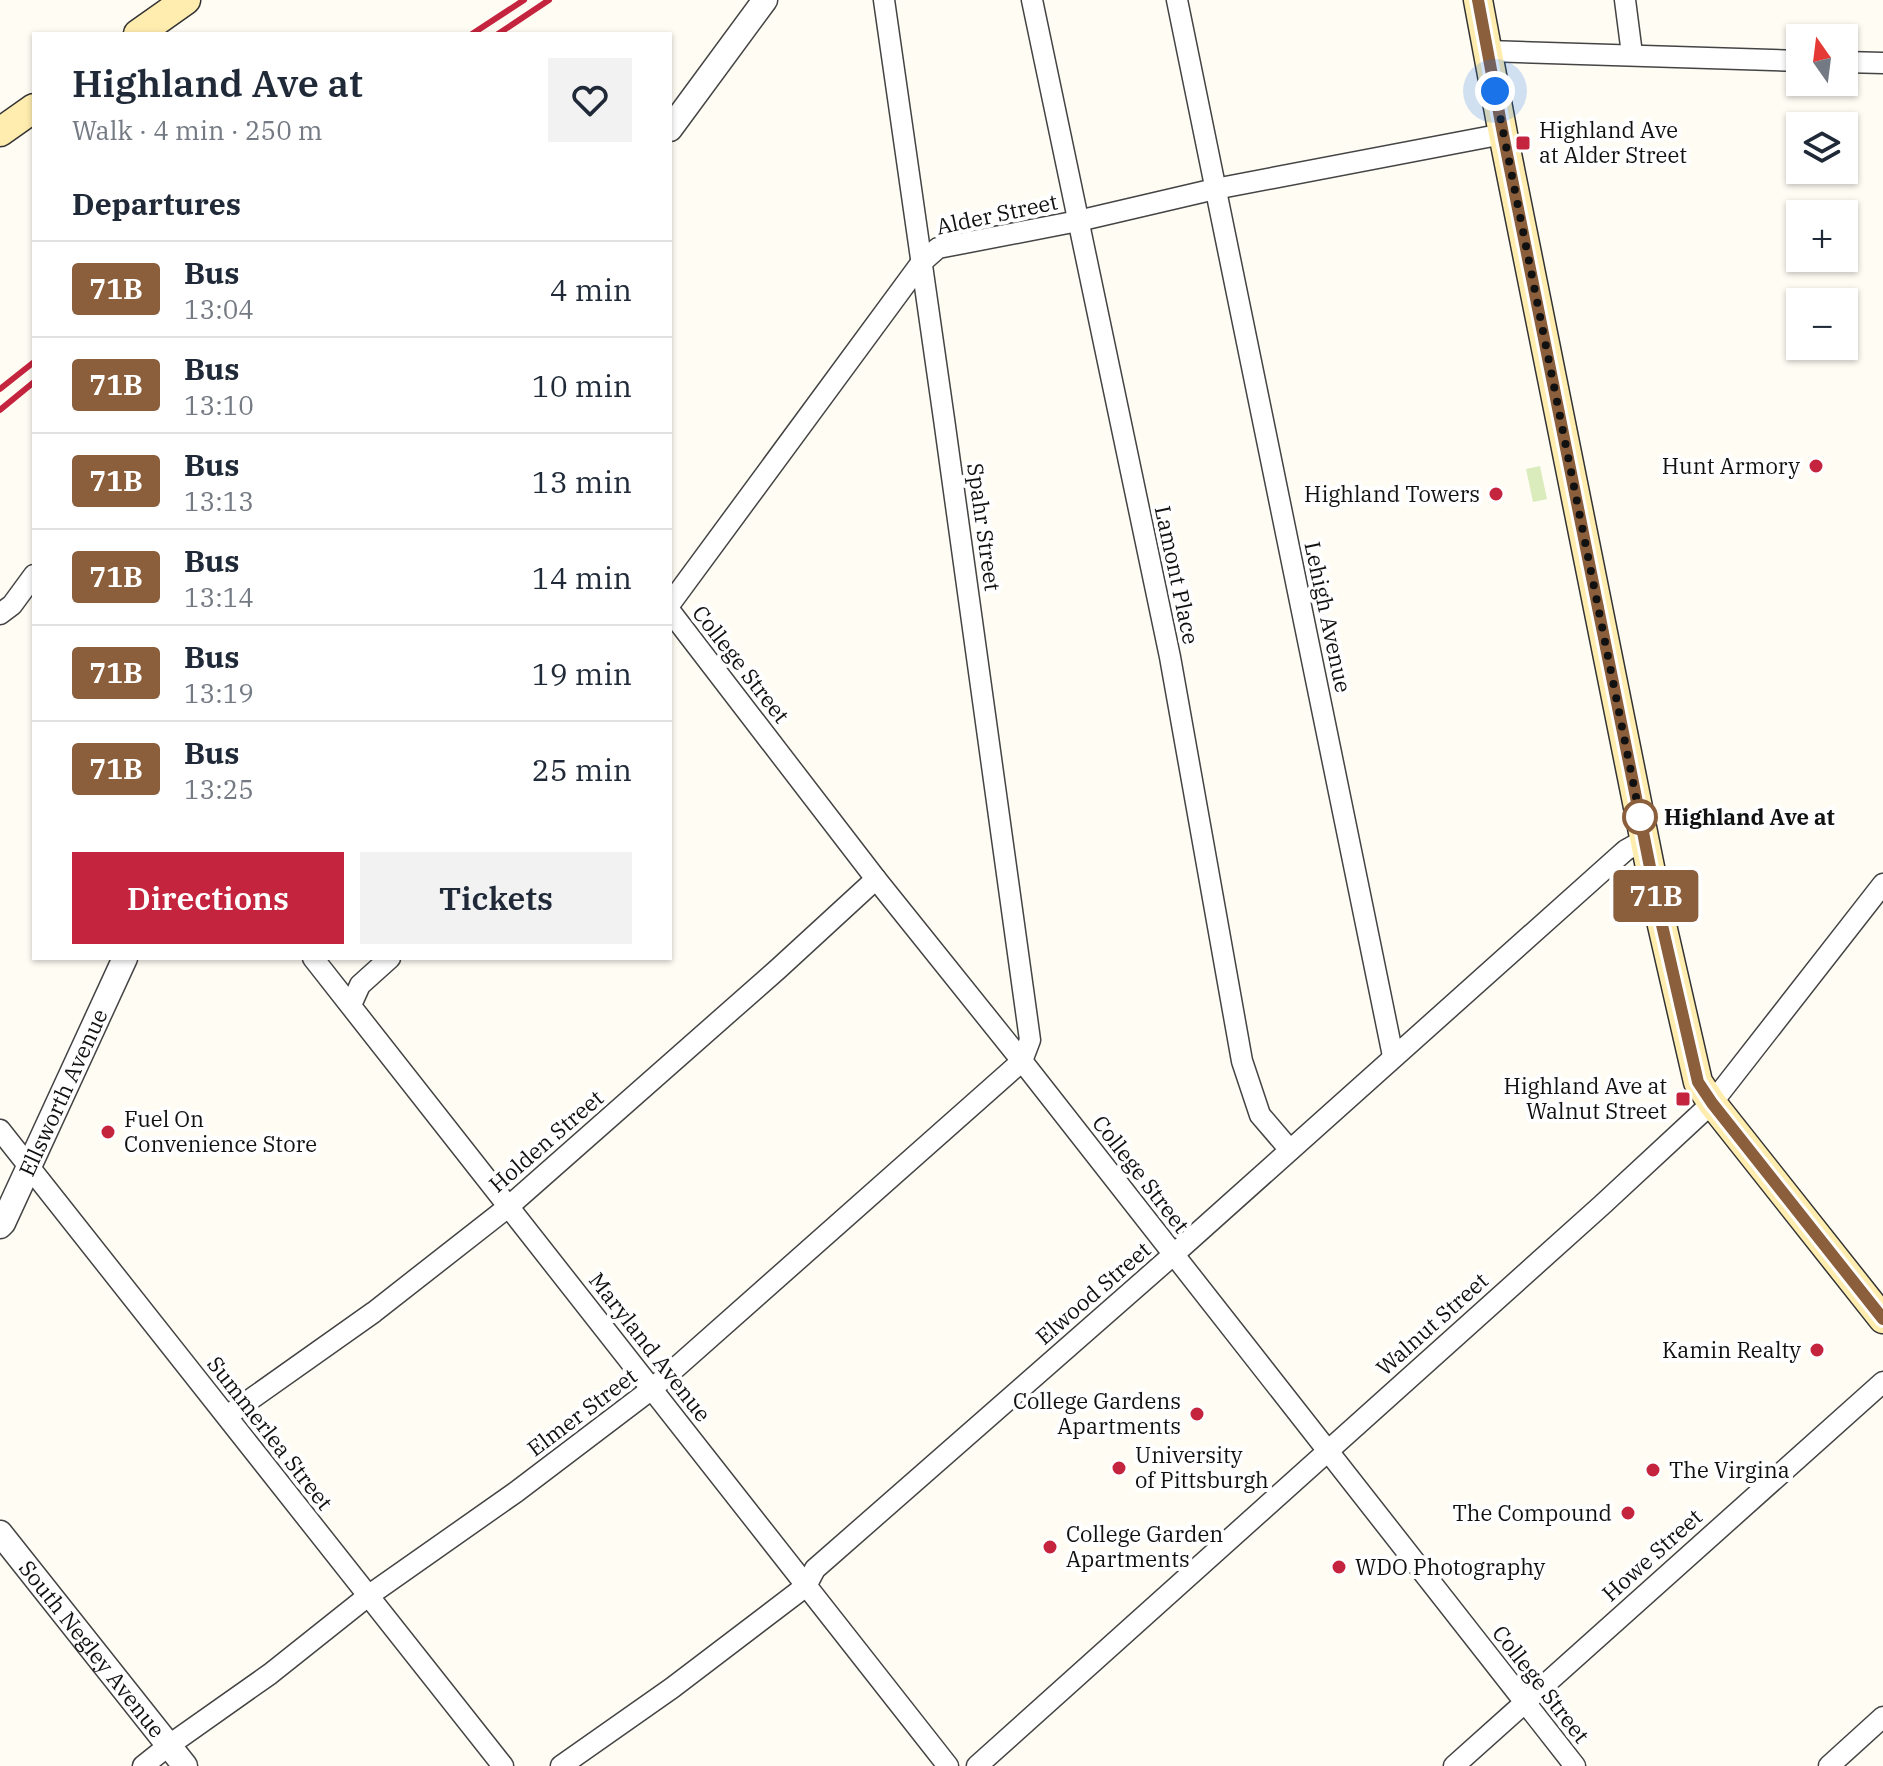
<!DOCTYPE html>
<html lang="en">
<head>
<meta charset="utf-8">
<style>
	:root { --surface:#fff; --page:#f2f2f3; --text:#1f2937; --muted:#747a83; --line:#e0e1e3; --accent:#c5243e }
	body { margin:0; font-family:"IBM Plex Serif",serif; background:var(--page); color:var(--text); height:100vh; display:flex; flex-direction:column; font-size:30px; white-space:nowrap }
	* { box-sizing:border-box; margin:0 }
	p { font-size:26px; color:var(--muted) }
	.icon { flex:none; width:44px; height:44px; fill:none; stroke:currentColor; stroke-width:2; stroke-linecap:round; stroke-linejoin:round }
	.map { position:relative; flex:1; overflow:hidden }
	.side { position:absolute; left:32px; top:32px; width:640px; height:928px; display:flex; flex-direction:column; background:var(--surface); border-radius:0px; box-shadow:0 2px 6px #0004 }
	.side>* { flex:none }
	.badge { padding:0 16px; border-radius:6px; font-size:28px; line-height:52px }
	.needle { width:52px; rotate:346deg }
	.fabs { position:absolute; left:1786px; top:24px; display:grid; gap:16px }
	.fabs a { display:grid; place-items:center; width:72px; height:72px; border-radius:0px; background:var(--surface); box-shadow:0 2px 6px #0004; font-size:40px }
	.you { position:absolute; width:40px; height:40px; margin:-20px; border:6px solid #fff; border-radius:50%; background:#1a73e8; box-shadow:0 0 0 12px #1a73e833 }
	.map>.badge { position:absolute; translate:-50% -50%; box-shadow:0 0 0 4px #fff }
	h2 { padding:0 40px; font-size:30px; line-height:72px }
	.round { display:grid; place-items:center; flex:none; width:84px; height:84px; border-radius:0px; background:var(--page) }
	.summary { display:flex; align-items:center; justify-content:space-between; height:136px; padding:0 40px }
	h1 { font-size:38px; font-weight:600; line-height:60px }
	.action { display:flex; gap:16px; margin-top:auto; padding:16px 40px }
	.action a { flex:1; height:92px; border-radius:0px; background:var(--accent); color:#fff; font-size:32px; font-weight:600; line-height:92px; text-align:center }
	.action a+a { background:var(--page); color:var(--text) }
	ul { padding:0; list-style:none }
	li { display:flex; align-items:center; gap:24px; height:96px; padding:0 40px; border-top:2px solid var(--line) }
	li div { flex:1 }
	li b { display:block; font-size:30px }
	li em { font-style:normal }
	li .badge { min-width:88px; font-weight:700; text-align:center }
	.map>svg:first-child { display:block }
	.green { fill:#daebbc }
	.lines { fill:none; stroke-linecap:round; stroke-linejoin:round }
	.minor-casing { stroke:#444; stroke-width:23 }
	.tertiary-casing { stroke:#444; stroke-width:27 }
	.secondary-casing { stroke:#333; stroke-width:31 }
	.minor { stroke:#fff; stroke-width:20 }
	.tertiary { stroke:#fff; stroke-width:24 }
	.secondary { stroke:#ffedaf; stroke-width:28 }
	.rail { stroke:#c5243e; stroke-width:6 }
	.line-casing { stroke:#fff; stroke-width:18 }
	.line { stroke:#8b5e3c; stroke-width:12 }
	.walk { stroke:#111; stroke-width:8; stroke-dasharray:0 14.4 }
	.poi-dot { fill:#c5243e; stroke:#fff; stroke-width:3 }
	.stop-dot { fill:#fff; stroke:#8b5e3c; stroke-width:4 }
	.labels { text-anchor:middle; stroke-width:8; stroke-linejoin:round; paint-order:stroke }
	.poi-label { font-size:22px; fill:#111; stroke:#fff; text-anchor:start }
	.street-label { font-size:22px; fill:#111; stroke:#fff }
	.stop-label { font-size:22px; font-weight:bold; fill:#111; stroke:#fff; text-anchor:start }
</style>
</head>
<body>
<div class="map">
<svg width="1883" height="1766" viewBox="0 0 1883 1766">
	<rect width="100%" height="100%" fill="#fffcf4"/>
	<!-- green -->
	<path class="green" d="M1540,466L1547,499L1533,502L1526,469Z"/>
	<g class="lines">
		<defs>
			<g id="minor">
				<path d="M1032,0L1170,657L1242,1061L1260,1115L1290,1150"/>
				<path d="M1177,0L1393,1056"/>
				<path d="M1625,0L1632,54"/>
				<path d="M1488,51L1800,61"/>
				<path d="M1844,62L1883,63"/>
				<path d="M670,604L921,263L938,248L1078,221L1215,189L1503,134"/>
				<path d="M670,611L876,879L1022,1061L1575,1766"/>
				<path d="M0,614L12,605L34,575"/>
				<path d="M313,958L948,1766"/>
				<path d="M351,1005L360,985L390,958"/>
				<path d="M0,1130L503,1766"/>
				<path d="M227,1416L374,1312L508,1207L778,969L876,879"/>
				<path d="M143,1766L168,1746L270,1674L368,1596L516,1492L653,1388L1022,1061L1030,1040L944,419L884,0"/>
				<path d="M561,1766L672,1688L806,1586L815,1569L1173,1255L1618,857L1626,850L1644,840"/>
				<path d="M977,1766L1602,1205L1712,1103L1883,884"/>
				<path d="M1454,1766L1883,1382"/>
				<path d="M1829,1766L1883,1717"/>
			</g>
			<g id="tertiary">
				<path d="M670,129L765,0"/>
				<path id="s1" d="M0,1226L3,1223L125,958"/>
				<path id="s2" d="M0,1533L185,1766"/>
			</g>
			<g id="secondary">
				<path d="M1478,0L1503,134L1659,912L1698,1082L1712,1103L1883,1319"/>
				<path d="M138,34L186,0"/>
				<path d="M0,132L34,108"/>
			</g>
		</defs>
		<!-- minor casing -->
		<use href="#minor" class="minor-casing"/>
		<!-- tertiary casing -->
		<use href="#tertiary" class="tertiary-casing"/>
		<!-- secondary casing -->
		<use href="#secondary" class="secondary-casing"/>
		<!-- minor -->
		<use href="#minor" class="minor"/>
		<!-- tertiary -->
		<use href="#tertiary" class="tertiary"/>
		<!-- secondary -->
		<use href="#secondary" class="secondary"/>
		<!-- rail -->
		<g class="rail">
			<path d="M472,34L524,0"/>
			<path d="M498,34L549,0"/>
			<path d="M0,389L34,362"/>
			<path d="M0,410L34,382"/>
		</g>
	</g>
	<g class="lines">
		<defs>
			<path id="line" d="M1478,0L1503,134L1659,912L1698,1082L1712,1103L1883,1319"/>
		</defs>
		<!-- line casing -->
		<use href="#line" class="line-casing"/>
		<!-- line -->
		<use href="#line" class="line"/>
		<!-- walk -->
		<path class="walk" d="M1495,91L1640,817"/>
	</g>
	<!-- markers -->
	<g class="poi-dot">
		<rect x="1515" y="135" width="16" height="16" rx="4"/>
		<circle cx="1816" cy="466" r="8"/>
		<circle cx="1496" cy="494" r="8"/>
		<rect x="1675" y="1091" width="16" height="16" rx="4"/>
		<circle cx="108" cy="1132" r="8"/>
		<circle cx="1817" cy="1350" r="8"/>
		<circle cx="1197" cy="1414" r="8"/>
		<circle cx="1119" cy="1468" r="8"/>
		<circle cx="1653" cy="1470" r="8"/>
		<circle cx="1628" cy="1513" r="8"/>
		<circle cx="1050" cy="1547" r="8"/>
		<circle cx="1339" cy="1567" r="8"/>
	</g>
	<circle class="stop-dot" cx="1640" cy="817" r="16"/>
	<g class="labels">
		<!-- poi labels -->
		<g class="poi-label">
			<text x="1539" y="138">Highland Ave<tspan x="1539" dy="25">at Alder Street</tspan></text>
			<text x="1800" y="474" text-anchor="end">Hunt Armory</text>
			<text x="1480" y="502" text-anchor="end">Highland Towers</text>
			<text x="1667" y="1094" text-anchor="end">Highland Ave at<tspan x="1667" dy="25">Walnut Street</tspan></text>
			<text x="124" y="1127">Fuel On<tspan x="124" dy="25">Convenience Store</tspan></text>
			<text x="1801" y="1358" text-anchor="end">Kamin Realty</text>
			<text x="1181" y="1409" text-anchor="end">College Gardens<tspan x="1181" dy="25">Apartments</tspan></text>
			<text x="1135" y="1463">University<tspan x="1135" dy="25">of Pittsburgh</tspan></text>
			<text x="1669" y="1478">The Virgina</text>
			<text x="1612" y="1521" text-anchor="end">The Compound</text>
			<text x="1066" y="1542">College Garden<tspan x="1066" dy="25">Apartments</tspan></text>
			<text x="1355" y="1575">WDO Photography</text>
		</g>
		<!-- street labels -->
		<g class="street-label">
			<text transform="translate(997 214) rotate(-12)" y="8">Alder Street</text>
			<text transform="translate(984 527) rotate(82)" y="8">Spahr Street</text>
			<text transform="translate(1177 575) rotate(78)" y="8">Lamont Place</text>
			<text transform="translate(1328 617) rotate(78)" y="8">Lehigh Avenue</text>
			<text transform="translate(741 664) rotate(52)" y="8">College Street</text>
			<text dy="8" stroke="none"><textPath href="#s1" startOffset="148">Ellsworth Avenue</textPath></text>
			<text transform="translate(546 1141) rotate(-41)" y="8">Holden Street</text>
			<text transform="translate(1141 1174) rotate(52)" y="8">College Street</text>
			<text transform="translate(1093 1293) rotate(-41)" y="8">Elwood Street</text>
			<text transform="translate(1432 1324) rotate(-42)" y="8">Walnut Street</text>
			<text transform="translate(650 1347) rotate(52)" y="8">Maryland Avenue</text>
			<text transform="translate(582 1412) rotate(-37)" y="8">Elmer Street</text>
			<text transform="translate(270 1433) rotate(52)" y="8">Summerlea Street</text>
			<text transform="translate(1652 1555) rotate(-42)" y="8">Howe Street</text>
			<text dy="8" stroke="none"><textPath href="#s2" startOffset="148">South Negley Avenue</textPath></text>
			<text transform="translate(1541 1684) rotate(52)" y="8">College Street</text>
		</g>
		<!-- stop labels -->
		<g class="stop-label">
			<text x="1664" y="825">Highland Ave at</text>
		</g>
	</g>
</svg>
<div class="fabs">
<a><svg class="needle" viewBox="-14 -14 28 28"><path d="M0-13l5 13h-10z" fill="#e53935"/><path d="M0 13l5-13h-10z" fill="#747a83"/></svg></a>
<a><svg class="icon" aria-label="layers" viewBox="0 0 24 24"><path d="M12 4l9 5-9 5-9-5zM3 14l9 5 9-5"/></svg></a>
<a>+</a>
<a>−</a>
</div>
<div class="you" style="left:1495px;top:91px"></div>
<b class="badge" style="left:1656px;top:896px;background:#8b5e3c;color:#fff">71B</b>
<section class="side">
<div class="summary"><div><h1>Highland Ave at</h1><p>Walk · 4 min · 250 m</p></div><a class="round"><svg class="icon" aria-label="heart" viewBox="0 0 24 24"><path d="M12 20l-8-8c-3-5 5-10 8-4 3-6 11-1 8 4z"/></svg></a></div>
<h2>Departures</h2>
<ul>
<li><span class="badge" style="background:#8b5e3c;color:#fff">71B</span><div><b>Bus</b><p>13:04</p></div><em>4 min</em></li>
<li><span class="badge" style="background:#8b5e3c;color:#fff">71B</span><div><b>Bus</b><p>13:10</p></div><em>10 min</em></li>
<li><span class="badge" style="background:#8b5e3c;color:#fff">71B</span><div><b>Bus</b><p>13:13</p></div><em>13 min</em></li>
<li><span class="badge" style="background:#8b5e3c;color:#fff">71B</span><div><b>Bus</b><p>13:14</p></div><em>14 min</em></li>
<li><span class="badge" style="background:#8b5e3c;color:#fff">71B</span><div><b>Bus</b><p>13:19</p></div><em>19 min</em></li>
<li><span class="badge" style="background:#8b5e3c;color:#fff">71B</span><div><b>Bus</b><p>13:25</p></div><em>25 min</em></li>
</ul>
<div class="action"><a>Directions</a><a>Tickets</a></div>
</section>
</div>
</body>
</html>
